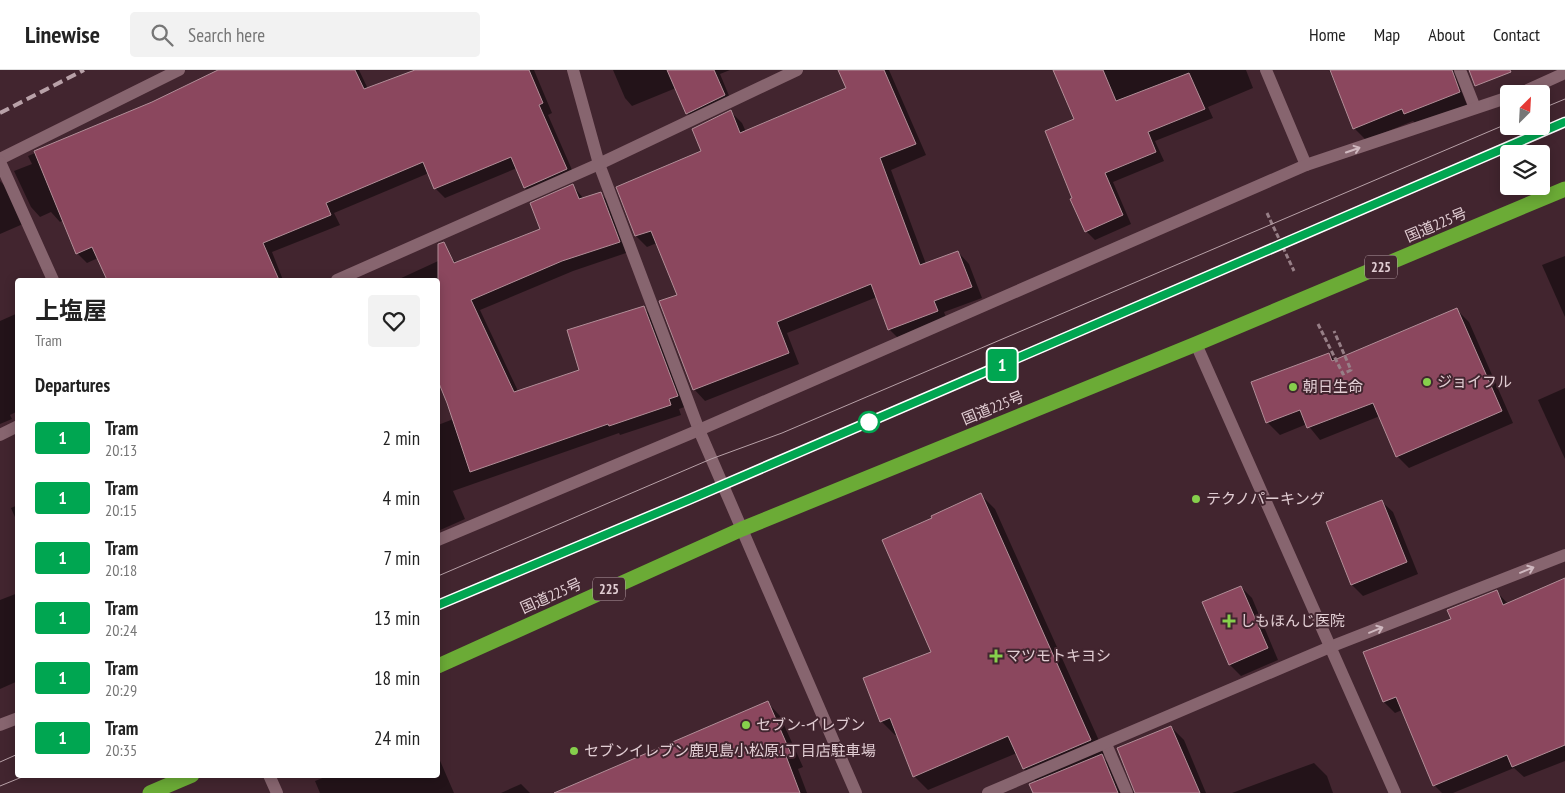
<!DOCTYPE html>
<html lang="en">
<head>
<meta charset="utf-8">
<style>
	:root { --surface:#fff; --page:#f2f2f2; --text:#222; --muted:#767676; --line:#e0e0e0 }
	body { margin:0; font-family:"PT Sans Narrow","Noto Sans JP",sans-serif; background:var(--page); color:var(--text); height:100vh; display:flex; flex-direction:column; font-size:19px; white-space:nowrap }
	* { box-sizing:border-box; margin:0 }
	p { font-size:16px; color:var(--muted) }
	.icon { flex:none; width:28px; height:28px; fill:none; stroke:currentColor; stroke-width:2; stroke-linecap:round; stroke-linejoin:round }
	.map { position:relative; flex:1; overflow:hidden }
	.side { position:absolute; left:15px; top:208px; width:425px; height:500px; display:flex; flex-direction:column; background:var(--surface); border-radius:5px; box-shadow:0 2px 12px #0003 }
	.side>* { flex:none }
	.badge { padding:0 10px; border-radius:4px; font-size:18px; line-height:32px }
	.needle { width:32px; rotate:24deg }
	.tools { position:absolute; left:1500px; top:15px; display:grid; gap:10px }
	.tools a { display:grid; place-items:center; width:50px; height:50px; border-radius:5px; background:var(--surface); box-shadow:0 2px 12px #0003; font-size:25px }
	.map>.badge { position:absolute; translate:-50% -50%; box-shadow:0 0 0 2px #fff }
	h2 { padding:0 20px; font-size:19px; line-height:45px }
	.round { display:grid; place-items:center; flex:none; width:52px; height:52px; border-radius:5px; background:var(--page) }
	.head { display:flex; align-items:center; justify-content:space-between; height:85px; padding:0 20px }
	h1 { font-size:24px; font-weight:700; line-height:38px }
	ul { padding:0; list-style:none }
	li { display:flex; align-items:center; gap:15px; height:60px; padding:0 20px }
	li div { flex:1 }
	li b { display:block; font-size:19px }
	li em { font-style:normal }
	li .badge { min-width:55px; font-weight:700; text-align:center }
	header { display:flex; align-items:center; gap:30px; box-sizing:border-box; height:70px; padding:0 25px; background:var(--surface); border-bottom:1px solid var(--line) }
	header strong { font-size:24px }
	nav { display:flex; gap:28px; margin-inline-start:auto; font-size:18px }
	.search { width:350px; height:45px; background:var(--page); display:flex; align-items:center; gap:12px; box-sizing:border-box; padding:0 18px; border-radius:5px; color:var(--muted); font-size:19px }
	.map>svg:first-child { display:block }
	.shadow { fill:#0007 }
	.building { fill:#8b475e; stroke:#b28e98 }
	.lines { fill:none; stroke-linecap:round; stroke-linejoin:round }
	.path { stroke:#977f87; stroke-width:3; stroke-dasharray:5 2.5; stroke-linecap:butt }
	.minor { stroke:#87656f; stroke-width:12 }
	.highway { stroke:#6bab36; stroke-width:15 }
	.tram { stroke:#b8a1a8; stroke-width:1 }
	.rail { stroke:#b8a1a8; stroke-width:4; stroke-dasharray:10 5; stroke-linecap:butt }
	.oneway { stroke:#cfb8bf }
	.line-casing { stroke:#fff; stroke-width:11 }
	.line { stroke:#00a651; stroke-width:8 }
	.poi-dot { fill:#86cf4c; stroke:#42252f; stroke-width:2 }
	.stop-dot { fill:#fff; stroke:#00a651; stroke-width:2.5 }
	.labels { text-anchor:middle; stroke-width:4; stroke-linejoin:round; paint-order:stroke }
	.shield { fill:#42252f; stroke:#b19ba2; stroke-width:1 }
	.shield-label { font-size:14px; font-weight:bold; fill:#e1cdd3 }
	.street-label { font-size:15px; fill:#e1cdd3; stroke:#42252f }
	.poi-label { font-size:15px; fill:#e1cdd3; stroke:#42252f; text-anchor:start }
</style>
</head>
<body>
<header>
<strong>Linewise</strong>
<div class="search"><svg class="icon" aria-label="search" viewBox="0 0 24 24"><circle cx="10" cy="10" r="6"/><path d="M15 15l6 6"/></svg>Search here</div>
<nav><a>Home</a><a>Map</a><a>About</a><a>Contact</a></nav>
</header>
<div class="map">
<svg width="1565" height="723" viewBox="0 0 1565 723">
	<rect width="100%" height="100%" fill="#42252f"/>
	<!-- shadow -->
	<g class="shadow">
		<path d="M221,0H359L368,19L419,0H534L552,43L548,45L576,109L535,127L525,118L517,98L445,128L435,118L429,103L334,143L340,155L272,182L283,210H108L98,188L87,193L77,183L64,150L60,152L51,142L40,147L31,137L14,101L32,94L28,86L152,33Z"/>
		<path d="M613,0H730L720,4L732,33L694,51L687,43L676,18L632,36L625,28Z"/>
		<path d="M839,0H889L926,85L891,100L926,194L958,182L969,194L982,228L944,242L948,253L900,270L889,259L877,227L787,263L799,294L705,331L694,319L679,226L657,173L647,177L636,166L703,82L731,42L742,53L746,62L847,19Z"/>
		<path d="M1055,0H1246L1253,18L1208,37L1213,48L1155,71L1164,91L1113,112L1131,154L1095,170L1086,161L1075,50Z"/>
		<path d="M1329,0H1453L1467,35L1417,55L1413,51L1366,70L1354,58Z"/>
		<path d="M0,111L7,118L23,154L0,164Z"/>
		<path d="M573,116L584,129L601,124L611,134L629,182L573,201L480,240L518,321L581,301L643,237L653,247L687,336L679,339L681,345L620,365L619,363L453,421L465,449L438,461V355L456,348L438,308V210H397L449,186L457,193L542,160Z"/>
		<path d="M1565,186V247L1542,195Z"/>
		<path d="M1457,240L1469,252L1513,353L1409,398L1397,386L1380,346L1320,370L1307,354L1280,365L1268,353L1252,313L1329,284L1336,291Z"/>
		<path d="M18,243V341L10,345L12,349L0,354V251Z"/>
		<path d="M1565,318V389L1538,330Z"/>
		<path d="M981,425L995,439L1105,684L1101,686L1114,698L1125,723H1034L1037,712L1024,699L1017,683L928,720L914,706L898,664L895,665L881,651L933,583V449Z"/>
		<path d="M1381,431L1393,442L1418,504L1363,526L1352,515L1327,453Z"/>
		<path d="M18,435V454L11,438Z"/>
		<path d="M1565,509V691L1524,707L1514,698L1453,723H1442L1434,715L1402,640L1395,643L1384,632L1452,550L1497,522L1508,534Z"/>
		<path d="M1241,517L1252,528L1278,590L1241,606L1230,595Z"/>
		<path d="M18,523V611L0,619V530Z"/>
		<path d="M768,633L780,646L803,697L798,699L807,723H555Z"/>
		<path d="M1171,657L1184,670L1206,723H1136Z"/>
		<path d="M438,686L454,723H320L315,711L330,705H438Z"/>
		<path d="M1314,693L1327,706L1333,723H1232Z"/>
		<path d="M521,714L530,723H501Z"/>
	</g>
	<!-- building -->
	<g class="building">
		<path d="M218,0H355L364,19L415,0H529L543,33L539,35L567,99L524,118L511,87L434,119L423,92L326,133L331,145L263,173L279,210H107L92,177L76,184L34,81L152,32Z"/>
		<path d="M667,0H714L725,25L686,44Z"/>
		<path d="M838,0H884L916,74L880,88L920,195L958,181L972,217L934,231L938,241L888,260L871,214L777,252L789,283L693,320L659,231L677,225L651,161L635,166L616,117L701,81L692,59L731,40L740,63L846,18Z"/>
		<path d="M1053,0H1103L1116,31L1189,3L1205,39L1148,62L1156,82L1105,103L1123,145L1085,162L1070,129L1072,128L1045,61L1074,49Z"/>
		<path d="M1330,0H1452L1460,22L1404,44L1402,39L1353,59Z"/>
		<path d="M1469,0H1510L1511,2L1475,16Z"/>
		<path d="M573,114L579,129L601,122L620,172L562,191L471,230L514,322L579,300L567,260L644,236L678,326L669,329L671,335L609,356L608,354L470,402L447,333L438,311V174L444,172L454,193L540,159L530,133Z"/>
		<path d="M1457,238L1502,341L1396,387L1373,333L1307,358L1300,340L1266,353L1251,312L1329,283L1332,291Z"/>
		<path d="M981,423L1091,670L1023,699L1008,666L913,707L890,648L880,652L863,608L931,582L882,470L932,448L931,446Z"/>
		<path d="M1382,430L1407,492L1351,515L1326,452Z"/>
		<path d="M1565,508V675L1512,697L1507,685L1433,716L1396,627L1383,632L1363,582L1451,549L1447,540L1497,520L1503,535Z"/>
		<path d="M1241,516L1268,578L1229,595L1202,532Z"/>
		<path d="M768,631L791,684L786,686L800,723H554Z"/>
		<path d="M1171,656L1200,723H1135L1117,678Z"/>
		<path d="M1102,684L1118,723H1033L1029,714Z"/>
	</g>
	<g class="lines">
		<!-- path -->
		<g class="path">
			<path d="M1267,143L1294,201"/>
			<path d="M1318,254L1343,304L1351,300L1334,261"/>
		</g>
		<!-- minor -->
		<g class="minor">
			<path d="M573,0L599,94L699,360L856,723"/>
			<path d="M1266,0L1306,95"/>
			<path d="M1460,0L1475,38"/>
			<path d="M1519,24L1565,3"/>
			<path d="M0,89L179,0"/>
			<path d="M0,92L53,210"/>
			<path d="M337,210L599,94L797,0"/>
			<path d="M1196,274L1395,723"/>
			<path d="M0,365L18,356"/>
			<path d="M438,470L699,360L1306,95L1509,27"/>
			<path d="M0,655L18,648"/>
			<path d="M1106,674L1127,723"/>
			<path d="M269,705L277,723"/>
			<path d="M988,723L1330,577L1565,485"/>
		</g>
		<!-- highway -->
		<g class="highway">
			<path d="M438,596L742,459L1196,274L1565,119"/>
			<path d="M150,723L192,705"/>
		</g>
		<!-- tram -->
		<g class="tram">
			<path d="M1541,39L1565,29"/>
			<path d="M438,506L711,389L782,363L1509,53"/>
			<path d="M438,535L723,415L1565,52"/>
			<path d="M0,692L18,684"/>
			<path d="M0,716L27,705"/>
		</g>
		<!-- rail -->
		<path class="rail" d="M0,43L84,0"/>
	</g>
	<!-- one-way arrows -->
	<defs><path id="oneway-shaft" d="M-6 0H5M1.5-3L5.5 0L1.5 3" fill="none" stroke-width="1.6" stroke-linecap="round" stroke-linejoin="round" transform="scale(1.25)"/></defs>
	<g class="oneway">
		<use href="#oneway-shaft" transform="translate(1353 80) rotate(-19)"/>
		<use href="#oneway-shaft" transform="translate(1527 500) rotate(-22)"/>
		<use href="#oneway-shaft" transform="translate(1376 560) rotate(-22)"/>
	</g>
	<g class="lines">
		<defs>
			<path id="line" d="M438,535L688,430L1565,52"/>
		</defs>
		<!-- line casing -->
		<use href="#line" class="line-casing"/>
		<!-- line -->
		<use href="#line" class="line"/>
	</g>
	<!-- markers -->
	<g class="poi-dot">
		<circle cx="1427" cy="312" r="5"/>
		<circle cx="1293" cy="317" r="5"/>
		<circle cx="1196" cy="429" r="5"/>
		<path d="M1226.5 543.5h5v5h5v5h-5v5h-5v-5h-5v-5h5z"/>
		<path d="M993.5 578.5h5v5h5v5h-5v5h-5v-5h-5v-5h5z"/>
		<circle cx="746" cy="655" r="5"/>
		<circle cx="574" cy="681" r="5"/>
	</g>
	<circle class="stop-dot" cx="869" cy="352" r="10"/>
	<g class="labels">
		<!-- shield labels -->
		<g class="shield">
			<rect x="1365" y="185.5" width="32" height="23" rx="4"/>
			<rect x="593" y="507.5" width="32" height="23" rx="4"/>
		</g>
		<g class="shield-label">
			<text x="1381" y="202">225</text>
			<text x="609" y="524">225</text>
		</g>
		<!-- street labels -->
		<g class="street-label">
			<text transform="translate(1436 155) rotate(-23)" y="5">国道225号</text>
			<text transform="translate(993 338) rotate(-22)" y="5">国道225号</text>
			<text transform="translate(551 526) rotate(-24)" y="5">国道225号</text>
		</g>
		<!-- poi labels -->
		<g class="poi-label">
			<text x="1437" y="317">ジョイフル</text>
			<text x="1303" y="322">朝日生命</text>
			<text x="1206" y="434">テクノパーキング</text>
			<text x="1240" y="556">しもほんじ医院</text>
			<text x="1006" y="591">マツモトキヨシ</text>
			<text x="756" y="660">セブン-イレブン</text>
			<text x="584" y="686">セブンイレブン鹿児島小松原1丁目店駐車場</text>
		</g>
	</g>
</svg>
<div class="tools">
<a><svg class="needle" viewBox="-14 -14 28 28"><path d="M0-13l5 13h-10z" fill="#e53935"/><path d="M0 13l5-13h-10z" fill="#767676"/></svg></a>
<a><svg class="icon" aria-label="layers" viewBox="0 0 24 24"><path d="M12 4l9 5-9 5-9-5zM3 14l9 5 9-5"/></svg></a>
</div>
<b class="badge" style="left:1002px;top:295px;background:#00a651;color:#fff">1</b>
<section class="side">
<div class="head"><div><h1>上塩屋</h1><p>Tram</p></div><a class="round"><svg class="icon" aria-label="heart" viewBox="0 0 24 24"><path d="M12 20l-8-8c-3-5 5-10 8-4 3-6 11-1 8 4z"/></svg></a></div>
<h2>Departures</h2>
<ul>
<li><span class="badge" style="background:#00a651;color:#fff">1</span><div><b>Tram</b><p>20:13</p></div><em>2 min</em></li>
<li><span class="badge" style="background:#00a651;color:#fff">1</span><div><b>Tram</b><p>20:15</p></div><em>4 min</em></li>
<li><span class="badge" style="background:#00a651;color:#fff">1</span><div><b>Tram</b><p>20:18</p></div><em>7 min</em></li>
<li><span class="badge" style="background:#00a651;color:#fff">1</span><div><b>Tram</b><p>20:24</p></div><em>13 min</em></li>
<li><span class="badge" style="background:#00a651;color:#fff">1</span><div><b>Tram</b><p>20:29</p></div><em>18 min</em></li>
<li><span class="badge" style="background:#00a651;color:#fff">1</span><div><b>Tram</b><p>20:35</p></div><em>24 min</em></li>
</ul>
</section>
</div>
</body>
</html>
